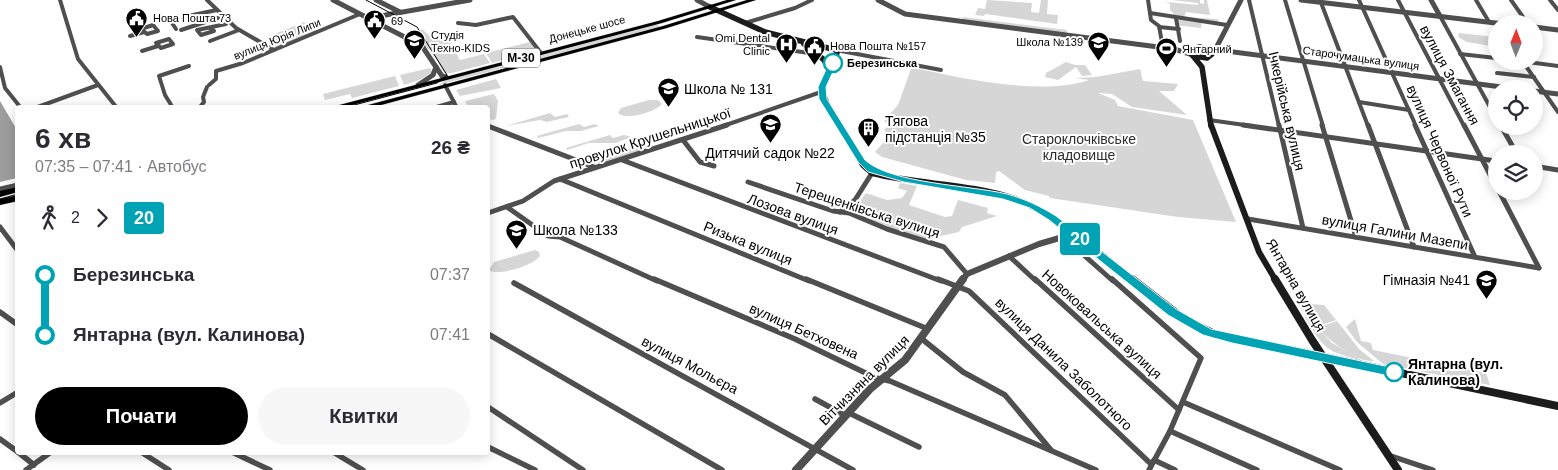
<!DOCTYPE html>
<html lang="uk">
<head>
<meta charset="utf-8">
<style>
	:root { --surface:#fff; --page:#f7f7f7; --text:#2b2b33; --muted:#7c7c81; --accent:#000 }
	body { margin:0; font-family:Helvetica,sans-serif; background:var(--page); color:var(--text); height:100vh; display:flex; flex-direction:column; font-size:19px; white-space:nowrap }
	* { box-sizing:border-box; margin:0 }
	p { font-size:16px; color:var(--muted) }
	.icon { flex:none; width:28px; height:28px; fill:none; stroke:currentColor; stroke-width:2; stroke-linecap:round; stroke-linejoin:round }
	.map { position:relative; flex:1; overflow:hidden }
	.details { position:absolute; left:15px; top:105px; width:475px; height:350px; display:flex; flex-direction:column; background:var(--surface); border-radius:5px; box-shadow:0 2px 12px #0003 }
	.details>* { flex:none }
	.badge { padding:0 10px; border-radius:4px; font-size:18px; line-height:32px }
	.needle { width:32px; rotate:1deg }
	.controls { position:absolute; left:1488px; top:15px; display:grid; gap:10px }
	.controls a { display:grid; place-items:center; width:55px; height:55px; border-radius:50%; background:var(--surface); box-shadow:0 2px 12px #0003; font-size:25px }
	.map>.badge { position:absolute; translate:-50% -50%; box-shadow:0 0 0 2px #fff }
	.legs { display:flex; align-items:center; gap:8px; height:55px; padding:0 20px; font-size:16px }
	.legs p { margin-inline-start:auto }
	.summary { display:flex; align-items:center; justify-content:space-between; height:85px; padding:0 20px }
	h1 { font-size:28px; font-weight:600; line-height:38px }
	.cta { display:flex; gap:10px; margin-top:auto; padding:10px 20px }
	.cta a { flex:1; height:58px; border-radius:30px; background:var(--accent); color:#fff; font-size:20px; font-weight:600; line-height:58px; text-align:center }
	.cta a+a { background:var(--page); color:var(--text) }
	ul { padding:0 20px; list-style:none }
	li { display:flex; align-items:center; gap:18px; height:60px; font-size:19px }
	li i { display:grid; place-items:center; width:8px; height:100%; margin:0 6px; background:currentColor }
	li i::after { content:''; width:12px; height:12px; margin:-6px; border:4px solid; border-radius:50%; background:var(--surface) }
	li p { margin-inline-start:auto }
	li:first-child i { background:linear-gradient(#0000 50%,currentColor 0) }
	li:last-child i { background:linear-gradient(currentColor 50%,#0000 0) }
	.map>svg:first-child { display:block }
	.green { fill:#d6d6d6 }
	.water { fill:#9d9d9d }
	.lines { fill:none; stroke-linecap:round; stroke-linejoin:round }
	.trunk-casing { stroke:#dbdbdb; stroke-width:1 }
	.minor-far2 { stroke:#4f4f4f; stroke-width:4 }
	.minor-far1 { stroke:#4f4f4f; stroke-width:5 }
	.minor { stroke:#4f4f4f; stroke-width:5.5 }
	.tertiary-far2 { stroke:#4f4f4f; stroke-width:5 }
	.tertiary-far1 { stroke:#4f4f4f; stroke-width:6 }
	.tertiary { stroke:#4f4f4f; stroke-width:8 }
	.secondary-far2 { stroke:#1c1c1c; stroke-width:5.5 }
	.secondary-far1 { stroke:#1c1c1c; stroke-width:6 }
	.secondary { stroke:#1c1c1c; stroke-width:8 }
	.trunk { fill:#000; fill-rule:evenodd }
	.tram { stroke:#000; stroke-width:1 }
	.line-1 { fill:#00a3b4; stroke:#fff }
	.stop-1-dot { fill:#fff; stroke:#00a3b4; stroke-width:2.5 }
	.labels { text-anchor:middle; stroke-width:4; stroke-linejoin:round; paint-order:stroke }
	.far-poi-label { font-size:11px; fill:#000; stroke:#fff; text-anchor:start }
	.far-street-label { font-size:11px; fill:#000; stroke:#fff }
	.far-stop-label { font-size:11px; font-weight:bold; fill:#000; stroke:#fff; text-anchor:start }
	.shield { fill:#fff; stroke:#4c4c4c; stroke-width:1 }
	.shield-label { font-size:12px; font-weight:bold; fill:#000 }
	.street-label { font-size:14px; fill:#000; stroke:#fff }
	.poi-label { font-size:14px; fill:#000; stroke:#fff; text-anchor:start }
	.park-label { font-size:14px; fill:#2d2d2d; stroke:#fff }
	.stop-label { font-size:14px; font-weight:bold; fill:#000; stroke:#fff; text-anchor:start }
</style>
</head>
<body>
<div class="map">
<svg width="1558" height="470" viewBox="0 0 1558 470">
	<rect width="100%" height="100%" fill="#fff"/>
	<!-- green -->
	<g class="green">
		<path d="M987,0L1032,3L1031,12L1039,13L1041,0H1048L1047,14L1058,15L1057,24L985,14L984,16L975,15L978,8L985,9Z"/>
		<path d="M1172,0H1200V3L1204,4V0H1207L1210,15L1186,12L1184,17L1218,19V23L1202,21L1201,28L1175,25L1173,13L1170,10V4L1166,2L1198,5V3Z"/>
		<path d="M963,17L1067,30V34L962,20Z"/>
		<path d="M304,22L306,25L318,32L278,48L274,47L279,44L268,37Z"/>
		<path d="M656,24L660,27L438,85L448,79Z"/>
		<path d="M422,29L433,39L447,36L460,60L484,54L490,63L452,73H444L431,51L412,37Z"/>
		<path d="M1459,33L1496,37V47L1467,42L1458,37Z"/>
		<path d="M530,42L538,51L492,63L486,53Z"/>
		<path d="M1066,62L1075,65H1085L1092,75L1082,76L1076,67L1058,80L1045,77L1046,73Z"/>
		<path d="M430,68L432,72C423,79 414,82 404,85L400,75Z"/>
		<path d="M915,68C965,79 1041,96 1089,80L1075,78L1096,77L1140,69L1143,81L1178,84L1174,91H1159L1187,115L1132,107L1112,94L1098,93L1115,100L1118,106L1193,120L1236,222L1178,217L1050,198L1049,196L1025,190L999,171L996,172L995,183L966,180L882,157L875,152L890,135L884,130L889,125L884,121L898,105L911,69Z"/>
		<path d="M395,76L399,86L352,98L350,94L325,100L323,94Z"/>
		<path d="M496,79L501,88L460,96L456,90Z"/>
		<path d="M494,94L498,101L496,118L494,120L488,119V108L468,107L465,101Z"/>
		<path d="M649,100H658L662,104C655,112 626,121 618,113L621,108Z"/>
		<path d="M550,113L555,117L567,114L569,117L547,122L540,120L505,126Z"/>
		<path d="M579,124L584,127L595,124L599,126L581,131H566L538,138L537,136Z"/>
		<path d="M610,135L613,138L624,135L631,137L616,143H589L567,150L566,148Z"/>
		<path d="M640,145L645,149L658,146L600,163L592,162L596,159Z"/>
		<path d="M900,183L917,186L909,205L945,217L952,216L958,200L988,208L987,213L997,216L962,227L959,232L927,239L872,221C867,211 861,215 853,211L866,193L887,200L902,198L907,191L898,188Z"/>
		<path d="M535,250L539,252L540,256C534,265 497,277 489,270L494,262Z"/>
		<path d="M1297,303L1324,305L1336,320L1316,327Z"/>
		<path d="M1307,317L1332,343L1363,361C1326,351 1324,350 1305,317Z"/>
		<path d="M1355,319L1361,341L1371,343L1373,350L1486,373L1490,385L1383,364L1357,342L1346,327Z"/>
		<path d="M1337,321L1359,349L1374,361C1356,363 1330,340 1317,328Z"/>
	</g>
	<!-- water -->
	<path class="water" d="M0,101L17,130V178L0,182Z"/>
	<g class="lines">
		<defs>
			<g id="trunk">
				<path d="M727,0H736L662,23L341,108H328L658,21Z"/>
				<path d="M747,0H756L667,28L370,108H357L663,26Z"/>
				<path d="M18,187V192L0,197V191Z"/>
				<path d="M18,195V201L0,205V199Z"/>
			</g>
		</defs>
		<!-- trunk casing -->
		<use href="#trunk" class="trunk-casing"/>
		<!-- minor-far2 -->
		<g class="minor-far2">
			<path d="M60,0L78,59L117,108"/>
			<path d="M207,0L236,28L274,50"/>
			<path d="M1148,0L1151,20L1159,26L1163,48"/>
			<path d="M1249,0L1279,126"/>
			<path d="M1285,0L1323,126"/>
			<path d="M1320,0L1368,126"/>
			<path d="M1359,0L1416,126"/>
			<path d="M1398,0L1464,126"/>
			<path d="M1476,0L1489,22"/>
			<path d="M1511,0L1528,24"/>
			<path d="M1550,0L1558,10"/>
			<path d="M1150,13L1227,25"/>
			<path d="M202,15L204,17L192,21L188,16L217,10"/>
			<path d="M1440,16L1496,118"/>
			<path d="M168,17L176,29"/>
			<path d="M1176,18L1180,41"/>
			<path d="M458,23L476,25L513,17L541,53"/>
			<path d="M745,23L795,8L812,0"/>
			<path d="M153,25L158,31L147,34L141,29Z"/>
			<path d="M1159,27L1179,29"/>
			<path d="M211,29L214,31L201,35L197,30L226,24"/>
			<path d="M181,30L224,16"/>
			<path d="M130,36L144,32"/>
			<path d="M697,37L816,54"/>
			<path d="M169,39L173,44L161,48L156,43Z"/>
			<path d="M210,41L239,30"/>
			<path d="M836,50L941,70"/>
			<path d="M142,51L158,46"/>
			<path d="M1460,54L1496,58"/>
			<path d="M1521,61L1558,66"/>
			<path d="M1523,62L1558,112"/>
			<path d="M0,67L5,88L21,108"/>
			<path d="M1497,73L1534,77"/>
			<path d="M209,85L216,79V71L243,63L360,14"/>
			<path d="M445,85L457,108"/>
			<path d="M1359,102L1409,110"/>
			<path d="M35,108L98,85"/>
			<path d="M173,108L165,95L159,76L189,66"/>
			<path d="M199,108L204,102L203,97L207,87"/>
			<path d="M433,108L454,102"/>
			<path d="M1209,120L1252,126"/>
			<path d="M723,126L821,92"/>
		</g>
		<!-- minor-far1 -->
		<g class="minor-far1">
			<path d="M1243,125L1496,161"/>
			<path d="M1279,125L1303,228"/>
			<path d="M1322,125L1356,237"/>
			<path d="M1368,125L1414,247"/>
			<path d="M1415,125L1475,257"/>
			<path d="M1464,125L1496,186"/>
			<path d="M488,126L594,167"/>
			<path d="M1501,126L1517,154"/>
			<path d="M683,140L700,162L714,166"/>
			<path d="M622,160L941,281"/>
			<path d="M1534,166L1558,170"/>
			<path d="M560,179L809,281"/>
			<path d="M748,182L833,211L849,213L887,229L944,247L967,274"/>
			<path d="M0,189L18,185"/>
			<path d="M1499,191L1539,268"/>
			<path d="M507,207L548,236L560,237L657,281"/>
			<path d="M840,212L855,200L872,173"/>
			<path d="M488,213L523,201L554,181L727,125"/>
			<path d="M1248,219L1539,268"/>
			<path d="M0,227L18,251"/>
			<path d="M1067,237L1069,242L1113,281"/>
			<path d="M1009,256L1036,281"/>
		</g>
		<!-- minor -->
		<g class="minor">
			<path d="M654,279L795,339L876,378L890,381L1096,470"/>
			<path d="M806,279L928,329"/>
			<path d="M938,279L969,291L1151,464"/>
			<path d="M1035,279L1179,410"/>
			<path d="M1112,279L1201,358L1170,431L1149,470"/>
			<path d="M514,283L853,470"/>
			<path d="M0,312L18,325"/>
			<path d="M488,334L722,470"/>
			<path d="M922,339L963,372L1005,395L1051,450"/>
			<path d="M815,399L846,416"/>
			<path d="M1183,402L1340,470"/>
			<path d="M0,403L18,392"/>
			<path d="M488,407L583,470"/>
			<path d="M849,413L919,447"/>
			<path d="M1170,431L1257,470"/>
			<path d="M0,439L18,452"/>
			<path d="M488,447L535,470"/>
			<path d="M18,452L34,465"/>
			<path d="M141,452L169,470"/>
			<path d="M232,452L270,470"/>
			<path d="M333,452L363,470"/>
			<path d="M1388,455L1433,470"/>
			<path d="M1154,460L1175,470"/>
			<path d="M26,470L51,452"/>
		</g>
		<!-- tertiary-far2 -->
		<g class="tertiary-far2">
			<path d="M333,0L422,46L442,76L446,77"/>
			<path d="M376,0L400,12"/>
			<path d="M697,0L710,7"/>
			<path d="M878,0L905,14L1174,49L1190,54"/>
			<path d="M1301,0L1504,24"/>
			<path d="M1431,0L1440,16"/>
			<path d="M369,18L470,0"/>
			<path d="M1534,27L1558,30"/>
			<path d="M1203,48L1517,89"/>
			<path d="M1214,52L1241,0"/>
			<path d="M418,85L433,75L436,67"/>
			<path d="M1534,91L1558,94"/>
		</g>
		<!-- tertiary-far1 -->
		<path class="tertiary-far1" d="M962,281L967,274L1039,244L1073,234"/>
		<!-- tertiary -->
		<path class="tertiary" d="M796,470L870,389L905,360L963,279"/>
		<!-- secondary-far2 -->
		<g class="secondary-far2">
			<path d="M710,7L765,32L836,50L837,53C819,94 817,87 840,126"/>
			<path d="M804,44L823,59L830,69"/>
			<path d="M1194,56L1207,58L1212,54L1200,47L1188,50L1202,67L1211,126"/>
		</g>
		<!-- secondary-far1 -->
		<g class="secondary-far1">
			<path d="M839,125L863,165L872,173C919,185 968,183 1015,199C1060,215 1097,252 1134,281"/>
			<path d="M1211,125L1259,252L1276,281"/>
		</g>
		<!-- secondary -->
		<g class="secondary">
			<path d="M1132,279L1185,320L1215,334L1558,406"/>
			<path d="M1275,279L1312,340L1398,470"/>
		</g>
		<!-- trunk -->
		<use href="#trunk" class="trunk"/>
		<!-- tram -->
		<g class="tram">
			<path d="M343,108L437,83L447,75L417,27L366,0"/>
			<path d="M0,199L18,194"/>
		</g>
	</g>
	<!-- line-1 -->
	<path class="line-1" d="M833,60L837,63L826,87L827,99L865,160C892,184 970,185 1007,194C1025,199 1040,206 1056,216L1176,309L1211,329L1394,368L1398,369V376L1394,377L1232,343L1203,335L1168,315L1049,220L1030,208L1003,199L904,182L868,172L858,162L819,99L818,87L829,63Z"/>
	<!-- icons -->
	<defs>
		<symbol id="civic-pin" viewBox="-11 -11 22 30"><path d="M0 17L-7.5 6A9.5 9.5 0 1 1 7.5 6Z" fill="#000" stroke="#fff"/><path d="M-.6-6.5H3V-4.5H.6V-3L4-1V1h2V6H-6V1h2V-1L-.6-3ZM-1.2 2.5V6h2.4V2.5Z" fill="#fff"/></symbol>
		<symbol id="school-pin" viewBox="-11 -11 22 30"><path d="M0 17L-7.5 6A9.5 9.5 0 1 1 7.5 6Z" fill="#000" stroke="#fff"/><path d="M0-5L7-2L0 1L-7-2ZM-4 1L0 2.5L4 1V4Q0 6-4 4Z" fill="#fff"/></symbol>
		<symbol id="hospital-pin" viewBox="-11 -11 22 30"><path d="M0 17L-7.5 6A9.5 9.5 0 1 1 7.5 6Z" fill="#000" stroke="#fff"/><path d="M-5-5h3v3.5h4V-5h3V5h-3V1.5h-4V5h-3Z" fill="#fff"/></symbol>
		<symbol id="stadium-pin" viewBox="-11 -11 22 30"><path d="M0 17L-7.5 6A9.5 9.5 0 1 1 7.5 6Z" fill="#000" stroke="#fff"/><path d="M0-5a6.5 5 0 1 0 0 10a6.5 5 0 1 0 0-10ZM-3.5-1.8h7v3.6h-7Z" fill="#fff"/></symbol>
		<symbol id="building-pin" viewBox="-11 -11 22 30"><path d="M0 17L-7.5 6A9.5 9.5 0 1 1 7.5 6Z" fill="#000" stroke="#fff"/><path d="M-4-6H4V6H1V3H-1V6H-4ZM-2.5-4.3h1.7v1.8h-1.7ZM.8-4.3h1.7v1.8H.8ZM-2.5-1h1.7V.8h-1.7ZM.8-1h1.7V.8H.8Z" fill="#fff"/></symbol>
	</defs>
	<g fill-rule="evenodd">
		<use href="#civic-pin" x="124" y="6" width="25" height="34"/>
		<use href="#civic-pin" x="362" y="8" width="25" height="34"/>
		<use href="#school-pin" x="402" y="28" width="25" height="34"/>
		<use href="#school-pin" x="1086" y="30" width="25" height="34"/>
		<use href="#hospital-pin" x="774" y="32" width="25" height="34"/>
		<use href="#civic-pin" x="802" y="34" width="25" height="34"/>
		<use href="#stadium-pin" x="1154" y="36" width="25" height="34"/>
		<use href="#school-pin" x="656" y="76" width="25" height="34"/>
		<use href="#school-pin" x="758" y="112" width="25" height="34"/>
		<use href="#building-pin" x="856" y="116" width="25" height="34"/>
		<use href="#school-pin" x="504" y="218" width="25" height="34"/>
		<use href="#school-pin" x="1474" y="268" width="25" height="34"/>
	</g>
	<!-- markers -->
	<g class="stop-1-dot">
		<circle cx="833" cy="63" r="9"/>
		<circle cx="1394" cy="372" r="9"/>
	</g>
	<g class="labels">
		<!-- far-poi labels -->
		<g class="far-poi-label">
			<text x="153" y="22">Нова Пошта 73</text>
			<text x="391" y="25">69</text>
			<text x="431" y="39">Студія<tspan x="431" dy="13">Техно-KIDS</tspan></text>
			<text x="770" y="42" text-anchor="end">Omi Dental<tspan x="770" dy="13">Clinic</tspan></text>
			<text x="1083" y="46" text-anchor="end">Школа №139</text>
			<text x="830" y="50">Нова Пошта №157</text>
			<text x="1182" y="53">Янтарний</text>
		</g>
		<!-- far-street labels -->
		<g class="far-street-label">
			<text transform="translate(587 29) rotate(-15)" y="4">Донецьке шосе</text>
			<text transform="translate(277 39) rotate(-22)" y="4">вулиця Юрія Липи</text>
			<text transform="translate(1361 58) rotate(8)" y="4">Старочумацька вулиця</text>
		</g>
		<!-- far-stop labels -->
		<g class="far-stop-label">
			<text x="847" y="67">Березинська</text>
		</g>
		<!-- shield labels -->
		<rect class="shield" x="502" y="48.5" width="38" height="19" rx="4"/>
		<g class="shield-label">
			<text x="521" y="62">М-30</text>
		</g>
		<!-- street labels -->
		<g class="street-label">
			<text transform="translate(1450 75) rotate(62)" y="5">вулиця Змагання</text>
			<text transform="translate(1287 111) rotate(77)" y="5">Ічкерійська вулиця</text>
			<text transform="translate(650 138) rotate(-18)" y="5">провулок Крушельницької</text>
			<text transform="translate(1440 151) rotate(66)" y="5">вулиця Червоної Рути</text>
			<text transform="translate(867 210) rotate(18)" y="5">Терещенківська вулиця</text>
			<text transform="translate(793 214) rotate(20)" y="5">Лозова вулиця</text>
			<text transform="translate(1395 232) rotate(10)" y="5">вулиця Галини Мазепи</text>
			<text transform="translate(748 243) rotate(22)" y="5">Ризька вулиця</text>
			<text transform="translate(1296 285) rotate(60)" y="5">Янтарна вулиця</text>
			<text transform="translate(1102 324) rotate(42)" y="5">Новоковальська вулиця</text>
			<text transform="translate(804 331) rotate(24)" y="5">вулиця Бетховена</text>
			<text transform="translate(1064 364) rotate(44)" y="5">вулиця Данила Заболотного</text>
			<text transform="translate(690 365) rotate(28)" y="5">вулиця Мольєра</text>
			<text transform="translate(864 380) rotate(-45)" y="5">Вітчизняна вулиця</text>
		</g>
		<!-- poi labels -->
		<g class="poi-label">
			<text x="684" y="94">Школа № 131</text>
			<text x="885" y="126">Тягова<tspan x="885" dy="16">пiдстанцiя №35</tspan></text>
			<text x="770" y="158" text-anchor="middle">Дитячий садок №22</text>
			<text x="533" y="235">Школа №133</text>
			<text x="1470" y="285" text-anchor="end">Гімназія №41</text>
		</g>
		<!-- park labels -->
		<g class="park-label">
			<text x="1079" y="144">Староклочківське<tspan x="1079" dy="16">кладовище</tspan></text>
		</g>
		<!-- stop labels -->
		<g class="stop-label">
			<text x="1408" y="369">Янтарна (вул.<tspan x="1408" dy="16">Калинова)</tspan></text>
		</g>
	</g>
</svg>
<div class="controls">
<a><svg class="needle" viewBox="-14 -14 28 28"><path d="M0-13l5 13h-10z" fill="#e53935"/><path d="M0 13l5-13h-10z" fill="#7c7c81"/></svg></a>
<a><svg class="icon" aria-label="locate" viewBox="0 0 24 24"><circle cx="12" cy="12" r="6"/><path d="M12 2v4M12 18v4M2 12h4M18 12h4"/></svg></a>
<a><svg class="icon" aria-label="layers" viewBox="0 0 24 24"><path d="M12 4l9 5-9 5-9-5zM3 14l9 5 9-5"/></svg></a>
</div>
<b class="badge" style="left:1080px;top:239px;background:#00a3b4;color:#fff">20</b>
<section class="details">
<div class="summary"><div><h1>6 хв</h1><p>07:35 – 07:41 · Автобус</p></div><b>26 ₴</b></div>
<div class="legs"><svg class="icon" aria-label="walk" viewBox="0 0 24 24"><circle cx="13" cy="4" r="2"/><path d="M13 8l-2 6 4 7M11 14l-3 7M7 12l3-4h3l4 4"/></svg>2<svg class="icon" aria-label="forward" viewBox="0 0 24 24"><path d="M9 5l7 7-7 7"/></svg><b class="badge" style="background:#00a3b4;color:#fff">20</b></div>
<ul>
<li><i style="color:#00a3b4"></i><b>Березинська</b><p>07:37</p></li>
<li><i style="color:#00a3b4"></i><b>Янтарна (вул. Калинова)</b><p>07:41</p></li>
</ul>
<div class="cta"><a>Почати</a><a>Квитки</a></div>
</section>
</div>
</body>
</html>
